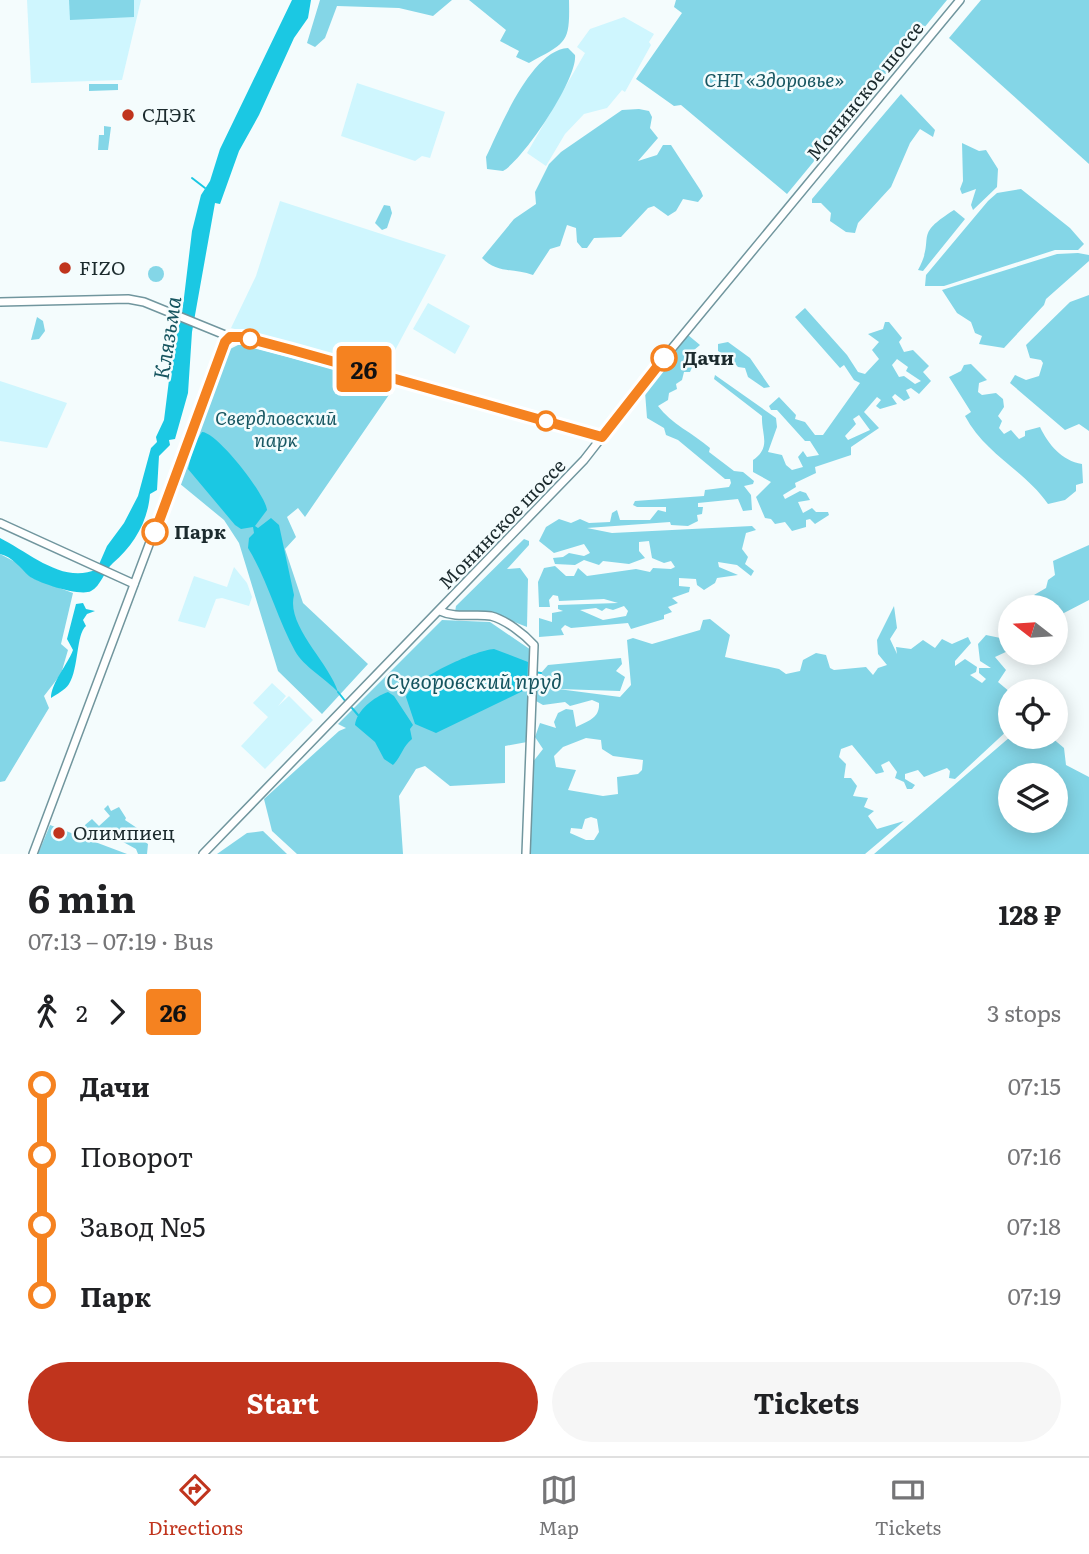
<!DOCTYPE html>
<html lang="en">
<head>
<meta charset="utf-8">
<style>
	:root { --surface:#fff; --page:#f6f6f6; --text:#202124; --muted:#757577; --line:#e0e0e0; --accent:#c0341d }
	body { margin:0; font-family:Literata,serif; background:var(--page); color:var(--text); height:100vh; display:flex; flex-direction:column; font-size:26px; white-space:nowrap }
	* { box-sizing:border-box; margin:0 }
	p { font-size:23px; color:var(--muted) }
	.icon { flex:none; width:38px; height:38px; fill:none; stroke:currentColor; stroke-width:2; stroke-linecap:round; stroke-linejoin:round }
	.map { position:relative; height:854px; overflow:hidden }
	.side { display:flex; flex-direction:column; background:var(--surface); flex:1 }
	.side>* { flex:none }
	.badge { padding:0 14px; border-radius:5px; font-size:24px; line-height:46px }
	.needle { width:46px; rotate:287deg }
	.tools { position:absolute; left:998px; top:595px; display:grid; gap:14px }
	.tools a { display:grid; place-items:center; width:70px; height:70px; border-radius:50%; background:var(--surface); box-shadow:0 4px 18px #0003; font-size:35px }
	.map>.badge { position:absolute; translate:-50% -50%; box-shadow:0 0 0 4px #fff }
	.legs { display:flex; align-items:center; gap:10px; height:77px; padding:0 28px; font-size:23px }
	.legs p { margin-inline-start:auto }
	.head { display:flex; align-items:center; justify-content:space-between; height:119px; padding:0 28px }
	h1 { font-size:38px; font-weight:700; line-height:52px }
	.action { display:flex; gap:14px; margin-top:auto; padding:14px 28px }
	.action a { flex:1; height:80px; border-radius:42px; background:var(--accent); color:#fff; font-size:28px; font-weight:700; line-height:80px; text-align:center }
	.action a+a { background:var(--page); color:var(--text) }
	ul { padding:0 28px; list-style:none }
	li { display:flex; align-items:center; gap:24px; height:70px; font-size:26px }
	li i { display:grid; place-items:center; width:10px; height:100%; margin:0 9px; background:currentColor }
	li i::after { content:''; width:18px; height:18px; margin:-9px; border:5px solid; border-radius:50%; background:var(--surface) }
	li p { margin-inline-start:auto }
	li:first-child i { background:linear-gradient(#0000 50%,currentColor 0) }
	li:last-child i { background:linear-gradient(currentColor 50%,#0000 0) }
	.menu { display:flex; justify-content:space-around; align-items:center; height:98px; border-top:2px solid var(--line); background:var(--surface); font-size:19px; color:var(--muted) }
	.menu a { display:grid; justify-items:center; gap:4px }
	.menu .selected { color:var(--accent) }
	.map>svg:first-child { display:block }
	.built { fill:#cff6fe }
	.green { fill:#84d6e7; fill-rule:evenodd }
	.water { fill:#1bc8e3 }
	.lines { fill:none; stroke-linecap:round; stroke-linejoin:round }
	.stream { stroke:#1bc8e3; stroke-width:2 }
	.secondary-casing { stroke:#71969e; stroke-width:10 }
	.secondary { stroke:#fff; stroke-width:7 }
	.line-1-casing { stroke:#fff; stroke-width:16 }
	.line-1 { stroke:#f58220; stroke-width:10 }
	.poi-dot { fill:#c0341d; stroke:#f4fcfd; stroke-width:2.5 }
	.stop-1-dot { fill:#fff; stroke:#f58220; stroke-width:3.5 }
	.labels { text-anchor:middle; stroke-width:5; stroke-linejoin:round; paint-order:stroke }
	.park-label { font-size:19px; font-style:italic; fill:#185762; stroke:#f4fcfd }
	.street-label { font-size:19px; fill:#1c2b2e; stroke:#f4fcfd }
	.poi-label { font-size:19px; fill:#1c2b2e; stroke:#f4fcfd; text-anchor:start }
	.stop-label { font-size:19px; font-weight:bold; fill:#1c2b2e; stroke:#f4fcfd; text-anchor:start }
	.water-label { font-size:21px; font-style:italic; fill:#165560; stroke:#f4fcfd }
</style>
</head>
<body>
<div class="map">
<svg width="1089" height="854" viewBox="0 0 1089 854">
	<rect width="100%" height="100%" fill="#f4fcfd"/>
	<!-- built -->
	<g class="built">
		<path d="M27,0H141L122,80L31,83Z"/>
		<path d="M624,17L654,34L649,42L651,45L625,92L622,90L607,108L584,114L565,134L546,166L527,153L585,53L577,47L590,29Z"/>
		<path d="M357,83L445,112L430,158L422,156L415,161L341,136Z"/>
		<path d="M280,201L446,255L385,369L231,328L256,276Z"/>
		<path d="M428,303L470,326L455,354L413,329Z"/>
		<path d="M0,381L67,403L47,448L0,441Z"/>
		<path d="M234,567L247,583L252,597L249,606L222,598L216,599L205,628L178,621L194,576L227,587Z"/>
		<path d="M272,683L286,696L278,706L289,696L313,720L265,769L241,746L268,717L253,703Z"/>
	</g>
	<!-- green -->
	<g class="green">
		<path d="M69,0H134V17L70,20Z"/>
		<path d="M320,0H452L433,16L399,8L337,6L325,38L315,47L307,43Z"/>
		<path d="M469,0H569C570,44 567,42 529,63L516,57L519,51L500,41L506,30Z"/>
		<path d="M676,0H947L787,194L681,105L674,106L636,79L682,13L674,7Z"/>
		<path d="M981,0H1089V164L949,38Z"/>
		<path d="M568,48L575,55C578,78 524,159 503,171L487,169L486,157C500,128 531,50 568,48Z"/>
		<path d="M89,84H118V90L89,91Z"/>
		<path d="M901,94L935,130L933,137L920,129L910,143L891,187L858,223L855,233L846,232L830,221L831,213L821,203H812V199Z"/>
		<path d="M639,109L649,111L652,117L650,128L658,138L638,161L657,155L663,145H671L701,191L703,196L698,202L683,199L676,211L668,216L654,206L648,208L621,237L594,238L587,248H582L577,242L576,228L567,225L560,246L550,249L533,275C515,268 497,274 482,258L514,219L536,204L535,192L549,164L561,152L622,110Z"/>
		<path d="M104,126L111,127L108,150H98L99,135H104Z"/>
		<path d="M962,143L979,151L986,150L998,169L997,187L973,210L971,205L976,189L962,194L960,189L963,181Z"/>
		<path d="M1021,189L1070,228L1084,244L1078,250H1055L944,286H925L926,275L988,201L997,193Z"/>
		<path d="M384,205L390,206L392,213L387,228L382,230L375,223Z"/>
		<path d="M954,210L965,219L923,271L918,270C937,235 911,237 954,210Z"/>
		<path d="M1078,253L1089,255V261L1046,299L1044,305L1004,348L979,344L982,336L975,333L971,322L957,313L942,290L1057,254Z"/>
		<circle cx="156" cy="274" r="8"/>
		<path d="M1089,295V431L1079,424L1065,430L1010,383L1015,375L1026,380L1039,376L1043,363L1041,360L1030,358L1026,345L1070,302Z"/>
		<path d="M805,308L847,355L858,372L865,374L879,359L872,350L879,342L868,334L883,329L885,322H889L902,338L899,342L904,352L913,350L929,366L923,372L931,381L919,394L911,388L906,390L910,398L904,401L895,394L892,397L897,404L880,409L876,406L881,400L877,397L864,412L879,428L851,447V455L815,467L816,473L795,483L796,487L783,495L785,499L800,491L806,493L810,500L798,502L803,513L812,508L816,512H828L829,515L815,524L810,519L806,520V527L792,531L785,522L775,524L771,519L765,518L756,497L771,482L753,472V460C772,447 761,434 762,416L714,379L715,375L776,418L777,427L768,452L782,455L786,465L792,470L803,467L798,457L803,451L807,457L819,455L810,441H805L777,410H771L769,406L779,397L796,415L795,419L805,422L815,435H823L860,383L854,380L844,365L840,368L795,317ZM897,359L908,367L906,371L921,381L915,384L904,376L899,377L892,365ZM859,415L870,430L848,440L845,436L856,424L853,419Z"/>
		<path d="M37,317L43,321L45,331L39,339L31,340Z"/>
		<path d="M688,335L700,345L687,356L697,357L699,363L693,365L690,372H684L682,380L676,384L677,389L669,393L668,400L658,406C671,424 693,433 710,448L709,452L734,471L743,472L754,481L753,484L744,486L751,495L752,510L743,511L738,499L698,503V507H703L702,514L697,515L698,521L688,526L671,525L670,522L587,528L612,533L752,526L756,530L746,533L742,549L748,557L745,564L754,571L751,576L737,565L718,562L719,567L738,575L717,578L715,583L704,590L697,585L696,579L679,578V586L690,587L689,592L672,598L678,603L668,607L672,612L664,615V619L631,629L628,623L571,628L565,625L561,629L564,635L539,637V618L552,622V613L563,611L558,609V605L618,603L604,599L559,601L558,596L553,595L549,600L550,607H539L538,582L544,568L555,566L566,576H574L578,568L587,576L636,569L650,572L653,568L671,569L675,567L671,561L664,563L652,558L649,541L639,542V551L645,558L629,564L603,561L599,565L584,560L575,565L555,564L553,558L563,557L569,553L584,556L590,553L584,544L554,553L539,541L546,527L559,519L571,523L580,519L589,523L610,522L612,513L617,510L620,520H650L658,510L666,512V507H637L633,505L635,501L704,496L705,490L729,487L731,483L730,479H725L678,440L666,435L664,428L647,418L645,392L663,368L674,361L673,355ZM624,606L628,611L626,616L603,620L580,610L596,608L602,611L606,608L613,610Z"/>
		<path d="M728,342L750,358L770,387L764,388L748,377L745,368L738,367L731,359L718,351V344Z"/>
		<path d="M240,344L395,386L305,517L298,508L287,517L296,537L285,549L303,603L368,664L322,714L278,671L239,543L224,520L179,483L230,349Z"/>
		<path d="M971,364L987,380L979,383L978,392L982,395L996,393L1003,399L1004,407L998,416L1002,421L999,428L1004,434L1011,430L1019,439L1025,436V431L1040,427C1048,444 1062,461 1082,464L1083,483L1076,485V491L1065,500L1048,504C1024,470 985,454 965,416L971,412L949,377L961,371L964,365Z"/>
		<path d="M524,539L529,541V545L507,569L520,568L528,579L527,627L504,618L455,612L456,606Z"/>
		<path d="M1089,545V600L1062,614L1053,603L1042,607L1034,595L1046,588L1048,580L1055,575L1053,561Z"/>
		<path d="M0,554L23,566L32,578L73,593L61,644L68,650L61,674L44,696L49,708L5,781L0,782Z"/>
		<path d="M894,606L897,628L890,639L897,654L896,647L911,649L923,640L935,648L942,639L952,644L968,637L971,643L955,661V666L965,659L977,667L976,672L970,675L982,683L986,679L979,673V668H991L980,661L978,644L986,635L1010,640V650L995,657L1006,670L998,682L1010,692V728L955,779L949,778L950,771L947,768L924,777L918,770L905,774V779L915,785L912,789H907L904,782L895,778L897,772L889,761L881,765L884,772L876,774L852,745L841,749L839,757L846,764L844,778H851L857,786L853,796L868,798L864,807L874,811L868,816L877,829L904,821L865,854H529L532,763L543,749L535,737L540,723L556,728L554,722L558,713L566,709L573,710L576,727C588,721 600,718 599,703L592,700L570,706L565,702L543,705L536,701V689L551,688L541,673L548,665L621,658L622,664L616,671L625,677L620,691L558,689L620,697L631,685L627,640L633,638L652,644L700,630L703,620L710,619L730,635L725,657L779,669L786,674L800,671L803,660L816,653L826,655L830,668L834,670L866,667L873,675L878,668L887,665L878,654L877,640ZM586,738L601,740L602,749L613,756L643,760L642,770L638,774L617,777L618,794L603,796L568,790L576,770L556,767L554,756L563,747ZM591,817L597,819L599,832L594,840H586L570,833L571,828L582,829L585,819Z"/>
		<path d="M442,620L490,622L531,650L527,742L505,746V783L450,786L425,766L416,769L399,796L403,854H297L272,831L264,799L339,731L346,728L338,724Z"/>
		<path d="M1010,737H1051L1064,748L1066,765L1089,777V854H874ZM1055,775V821H1010V775Z"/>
		<path d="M108,805L111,811L119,807L126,818L125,820L140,830L141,839L148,844L147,854H138L136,849L105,832L98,837L85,831V825L92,819L99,826L110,816L104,809Z"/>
		<path d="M50,825L127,854H38Z"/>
		<path d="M263,831L287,854H217L247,833Z"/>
	</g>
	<!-- water -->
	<g class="water">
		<path d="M292,0H311L308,18L294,38L259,115L239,151L220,204L215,203L192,332L188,393L175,439L169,440L170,445L159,456L157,490L150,494C148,522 133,546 113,563C104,571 101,586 91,591C81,597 38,583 29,576C20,568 13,557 0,554V538C30,553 64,585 97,569L107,546L124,523L138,496L151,448L157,442L156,437L164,420L173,348L182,314L192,231L201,195L210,181L220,149Z"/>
		<path d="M202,432C217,432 266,495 267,510L255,526L258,528L271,518L279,525L294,595C286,626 329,662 338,692C326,679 303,666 295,651C277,618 267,579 248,548L249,538L254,533L253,527L241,529L235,525L188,469L194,444Z"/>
		<path d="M83,603L86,609L95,611L87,614L83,620L86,626C76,634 79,668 69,684C65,690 57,694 51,698C51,683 68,664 73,650L67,639L76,604Z"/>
		<path d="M494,649L528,662L527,689L436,733L415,724L406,697C410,680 475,650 494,649Z"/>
		<path d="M388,692L394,696L413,725L410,729L412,739C402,747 402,756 393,765L384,759L375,742L355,725C357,710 374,697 388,692Z"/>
	</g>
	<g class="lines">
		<!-- stream -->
		<g class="stream">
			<path d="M192,178L205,188"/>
			<path d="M534,672L541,673"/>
			<path d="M338,692L346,702"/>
			<path d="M352,708L358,715"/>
		</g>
		<defs>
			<g id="secondary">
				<path d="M0,302L128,299L144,302L230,337"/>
				<path d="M230,337H243L308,354L602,437"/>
				<path d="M0,523L134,584"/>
				<path d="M440,611C457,619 474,613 491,616C506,620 524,634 534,645L526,854"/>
				<path d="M33,854L225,342L230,337"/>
				<path d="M203,854L584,460L659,364L960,0"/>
			</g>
		</defs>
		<!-- secondary casing -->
		<use href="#secondary" class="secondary-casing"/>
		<!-- secondary -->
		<use href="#secondary" class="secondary"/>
	</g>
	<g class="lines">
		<defs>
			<path id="line-1" d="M155,532L225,342L230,337H243L292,350L602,437L664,358"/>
		</defs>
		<!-- line-1 casing -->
		<use href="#line-1" class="line-1-casing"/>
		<!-- line-1 -->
		<use href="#line-1" class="line-1"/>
	</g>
	<!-- markers -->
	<g class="poi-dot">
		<circle cx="128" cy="115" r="7"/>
		<circle cx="65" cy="268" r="7"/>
		<circle cx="59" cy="833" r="7"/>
	</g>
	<g class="stop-1-dot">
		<circle cx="250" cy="339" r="9"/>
		<circle cx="664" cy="358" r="12"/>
		<circle cx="546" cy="421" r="9"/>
		<circle cx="155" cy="532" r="12"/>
	</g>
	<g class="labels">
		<!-- park labels -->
		<g class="park-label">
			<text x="774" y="87">СНТ «Здоровье»</text>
			<text x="276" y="425">Свердловский<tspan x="276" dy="22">парк</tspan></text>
		</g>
		<!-- street labels -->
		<g class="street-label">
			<text transform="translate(865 91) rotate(-51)" y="7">Монинское шоссе</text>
			<text transform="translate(502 524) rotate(-46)" y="7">Монинское шоссе</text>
		</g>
		<!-- poi labels -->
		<g class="poi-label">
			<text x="142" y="122">СДЭК</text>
			<text x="79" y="275">FIZO</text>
			<text x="73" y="840">Олимпиец</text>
		</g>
		<!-- stop labels -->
		<g class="stop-label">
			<text x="683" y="365">Дачи</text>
			<text x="174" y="539">Парк</text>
		</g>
		<!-- water labels -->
		<g class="water-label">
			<text transform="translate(168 338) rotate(-81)" y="7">Клязьма</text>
			<text x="474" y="689">Суворовский пруд</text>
		</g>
	</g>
</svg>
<div class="tools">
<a><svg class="needle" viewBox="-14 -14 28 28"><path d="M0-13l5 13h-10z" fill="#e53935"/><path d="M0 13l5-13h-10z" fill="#757577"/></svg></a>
<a><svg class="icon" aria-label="locate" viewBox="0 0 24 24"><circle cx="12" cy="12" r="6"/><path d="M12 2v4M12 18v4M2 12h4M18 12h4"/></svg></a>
<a><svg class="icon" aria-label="layers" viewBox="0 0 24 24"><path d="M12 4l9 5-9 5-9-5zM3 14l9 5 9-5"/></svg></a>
</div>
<b class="badge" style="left:364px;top:369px;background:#f58220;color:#111">26</b>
</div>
<section class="side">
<div class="head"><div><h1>6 min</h1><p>07:13 – 07:19 · Bus</p></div><b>128 ₽</b></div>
<div class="legs"><svg class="icon" aria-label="walk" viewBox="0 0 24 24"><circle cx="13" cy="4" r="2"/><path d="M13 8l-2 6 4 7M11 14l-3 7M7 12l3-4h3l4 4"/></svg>2<svg class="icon" aria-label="forward" viewBox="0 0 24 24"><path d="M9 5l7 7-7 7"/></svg><b class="badge" style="background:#f58220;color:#111">26</b><p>3 stops</p></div>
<ul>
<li><i style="color:#f58220"></i><b>Дачи</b><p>07:15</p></li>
<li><i style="color:#f58220"></i><span>Поворот</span><p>07:16</p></li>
<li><i style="color:#f58220"></i><span>Завод №5</span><p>07:18</p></li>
<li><i style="color:#f58220"></i><b>Парк</b><p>07:19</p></li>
</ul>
<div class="action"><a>Start</a><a>Tickets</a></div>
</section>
<nav class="menu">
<a class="selected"><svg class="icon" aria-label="directions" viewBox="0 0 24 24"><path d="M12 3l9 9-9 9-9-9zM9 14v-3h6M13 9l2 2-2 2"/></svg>Directions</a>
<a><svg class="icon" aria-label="map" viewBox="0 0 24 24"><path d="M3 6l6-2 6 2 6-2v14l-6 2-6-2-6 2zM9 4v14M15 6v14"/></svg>Map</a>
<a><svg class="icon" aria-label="tickets" viewBox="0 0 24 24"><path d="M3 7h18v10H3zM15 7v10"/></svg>Tickets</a>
</nav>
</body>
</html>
